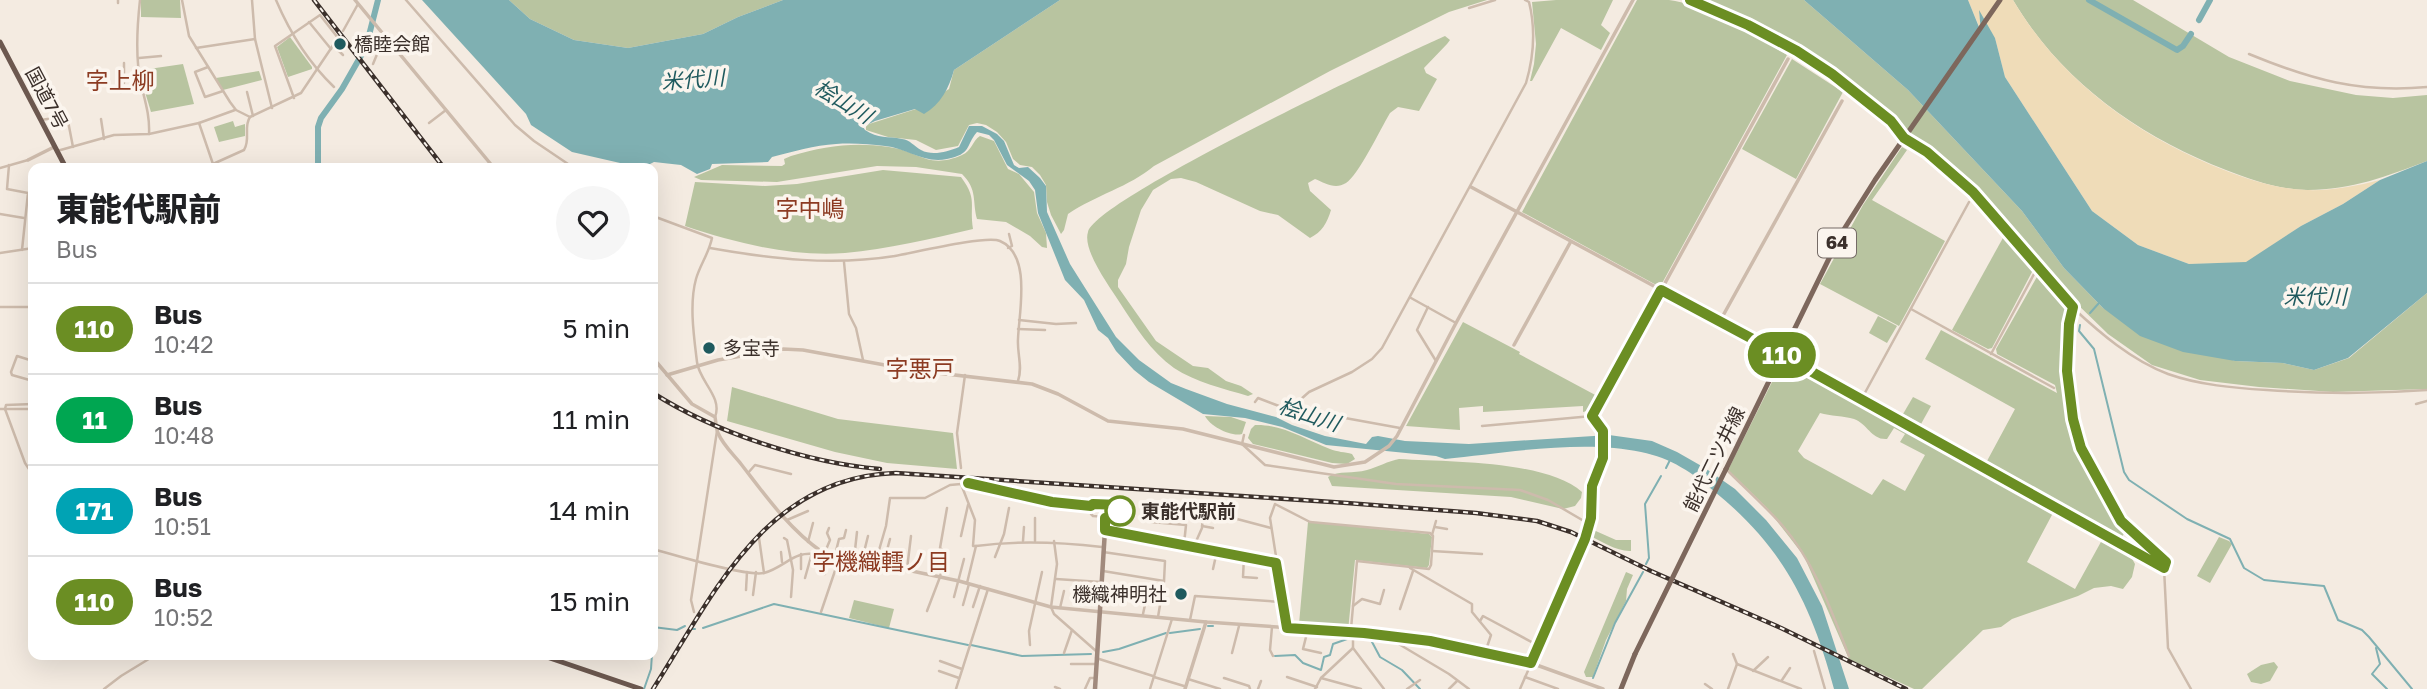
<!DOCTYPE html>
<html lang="en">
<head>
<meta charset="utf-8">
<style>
	:root { --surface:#fff; --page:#f6f6f6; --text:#202124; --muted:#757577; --line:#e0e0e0 }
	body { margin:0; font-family:"Golos Text","Noto Sans JP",sans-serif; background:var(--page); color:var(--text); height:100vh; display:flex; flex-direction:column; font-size:26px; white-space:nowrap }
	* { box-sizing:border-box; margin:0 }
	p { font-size:23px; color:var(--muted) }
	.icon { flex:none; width:38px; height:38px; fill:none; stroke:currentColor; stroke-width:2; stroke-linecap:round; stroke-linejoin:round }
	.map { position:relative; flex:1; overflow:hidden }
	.drawer { position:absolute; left:28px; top:163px; width:630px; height:497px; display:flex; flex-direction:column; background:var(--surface); border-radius:14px; box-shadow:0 7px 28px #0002 }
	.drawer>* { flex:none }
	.badge { padding:0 14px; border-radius:23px; font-size:24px; line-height:46px }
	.map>.badge { position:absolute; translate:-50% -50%; box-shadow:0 0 0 4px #fff }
	.round { display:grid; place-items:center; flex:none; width:74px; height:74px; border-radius:37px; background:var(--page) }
	.overview { display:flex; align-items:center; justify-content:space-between; height:119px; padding:0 28px }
	h1 { font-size:33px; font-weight:800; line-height:52px }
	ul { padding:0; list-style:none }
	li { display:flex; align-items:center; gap:21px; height:91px; padding:0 28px; border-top:2px solid var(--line) }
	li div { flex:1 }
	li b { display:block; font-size:26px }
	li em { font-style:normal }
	li .badge { min-width:77px; font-weight:700; text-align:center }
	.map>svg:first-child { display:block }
	.green { fill:#b8c4a0; fill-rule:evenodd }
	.sand { fill:#efdcb8 }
	.water { fill:#7fb0b2 }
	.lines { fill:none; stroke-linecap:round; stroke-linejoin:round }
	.stream { stroke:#7fb0b2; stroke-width:2 }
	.river { stroke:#7fb0b2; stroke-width:6 }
	.minor { stroke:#cdbbac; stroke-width:2.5 }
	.tertiary { stroke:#cdbbac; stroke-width:3.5 }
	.secondary { stroke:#a18a7d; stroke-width:4.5 }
	.primary { stroke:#7d675c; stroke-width:5 }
	.trunk { stroke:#6c584f; stroke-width:5 }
	.rail-casing { stroke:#3b302b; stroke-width:4.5 }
	.rail { stroke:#fbf5ee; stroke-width:2; stroke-dasharray:5; stroke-linecap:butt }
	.primary-bridge { stroke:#7d675c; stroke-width:5 }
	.line-casing { stroke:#fff; stroke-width:16 }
	.line { stroke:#6b8e23; stroke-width:10 }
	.poi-dot { fill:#1f5a5e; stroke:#fbf5ee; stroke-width:2.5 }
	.stop-dot { fill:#fff; stroke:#6b8e23; stroke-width:3.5 }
	.labels { text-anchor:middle; stroke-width:7; stroke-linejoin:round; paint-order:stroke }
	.shield { fill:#fbf5ee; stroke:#756b66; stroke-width:2 }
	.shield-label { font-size:18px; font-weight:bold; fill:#3b302b }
	.poi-label { font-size:19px; fill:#3b302b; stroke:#fbf5ee; text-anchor:start }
	.street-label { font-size:19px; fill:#3b302b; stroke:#fbf5ee }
	.stop-label { font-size:19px; font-weight:bold; fill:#3b302b; stroke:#fbf5ee; text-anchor:start }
	.water-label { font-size:21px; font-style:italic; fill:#1f5a5e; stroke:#fbf5ee }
	.quarter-label { font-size:23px; fill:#8c3b22; stroke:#fbf5ee }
</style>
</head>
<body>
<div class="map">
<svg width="2427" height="689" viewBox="0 0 2427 689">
	<rect width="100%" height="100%" fill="#f4ebe1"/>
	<!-- green -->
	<g class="green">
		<path d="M141,0H180L181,18L141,17Z"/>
		<path d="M509,0H783L738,17L703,34L628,48L574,40L530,19Z"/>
		<path d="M1060,0H1487L1449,12L1330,71L1154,166C1129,187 1096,195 1068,214L1064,230L1061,234L1051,215L1047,202L1046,185L1040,175L1032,167L1020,165L1013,159L1006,142L997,132L986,125L977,123L969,125L958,146L936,150L916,140L888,137L866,130V125L916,109L949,89L954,70Z"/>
		<path d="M1556,0H1613L1601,25L1610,33L1601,50L1561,28L1532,81H1530L1534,64L1536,44L1532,2Z"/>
		<path d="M1637,0C1647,0 1659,0 1669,0C1704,4 1757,37 1787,55L1660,287L1522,212Z"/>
		<path d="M1695,0H1804L1908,90L2022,211L2064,268L2103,308L2235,361L2283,363L2314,370L2349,358L2427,293V389L2333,392L2259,387L2200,380L2152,365L2108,334L2072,299L1971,187L1928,150L1903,134L1893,120L1854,88L1799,49L1753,24Z"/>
		<path d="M2013,0H2133L2229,57L2290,81L2356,95L2393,98L2427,95V161C2388,176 2351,190 2308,190C2281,190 2251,180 2226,170C2138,136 2061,81 2013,0Z"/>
		<path d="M1445,36L1450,40L1447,44L1424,68L1426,73L1437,79L1419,111L1398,107L1390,113C1381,128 1358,176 1346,183C1335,190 1325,183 1315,179L1308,183L1310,191L1331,210C1327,223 1322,232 1310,238L1278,215L1260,211L1196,182L1181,178L1171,179L1153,190L1141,210L1129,247L1126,264L1118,280V287L1156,341L1193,366L1208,368L1226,381L1241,386L1253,394L1248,396C1225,389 1195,382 1174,368C1151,352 1135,326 1120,303C1110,287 1082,250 1088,232C1097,198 1396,58 1445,36Z"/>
		<path d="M290,37L312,67V69L288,77L277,47Z"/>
		<path d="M1792,59L1843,92L1796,179L1742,149Z"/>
		<path d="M183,64L194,104L151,112L142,82V70Z"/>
		<path d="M259,71L262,80L223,90L216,78Z"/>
		<path d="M233,121L235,127L245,124V136L219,142L214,127Z"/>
		<path d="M980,136L994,141L1008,169L1019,174L1034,192L1037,213L1046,233L1047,248L1042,247L1030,236L1006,222L977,219C972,201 978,190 962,174L916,167L877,166L777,182L701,180L694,177L722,165L782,166L785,164L784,159L791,156C825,146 853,142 889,147C919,151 928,170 962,155C972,151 972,141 980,136Z"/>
		<path d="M1902,147L1907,150L1872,200L1945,241L1899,326L1820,284L1863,205Z"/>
		<path d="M883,170L961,177C978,200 969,204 973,229C930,239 888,249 845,253C791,257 736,243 685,226L695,182L765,186L797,184Z"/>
		<path d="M2004,236L2033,270L1992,348L1988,349L1952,330Z"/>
		<path d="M2038,275H2044L2071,306C2053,384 2076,468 2126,530L2122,537L1987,461L2015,409L1925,359L1941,330L2057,393L2055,385L1997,354L1996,349Z"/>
		<path d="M1878,316L1897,326L1887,343L1869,333Z"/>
		<path d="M1463,322L1520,352L1519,354L1599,397L1591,410L1583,412V406L1483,412V406L1459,408L1460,430L1406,426Z"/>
		<path d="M1786,366L1840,393L2053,513L2027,562L2075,589L2102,540L2130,555L2135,564L2132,577L2123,589L2111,586L2094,588L2078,596L2012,619L2001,627L1983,630L1922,689H1914L1849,659L1804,556L1766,507L1728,470L1779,368ZM1820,413C1830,416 1844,416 1854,419C1868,424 1871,440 1887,439L1894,428L1905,434L1900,442L1925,455L1905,491L1883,479L1872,495L1804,458L1798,451Z"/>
		<path d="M732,387L838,419L953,433L957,469L887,463L835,452L727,421Z"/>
		<path d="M1913,397L1931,406L1921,424L1903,414Z"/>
		<path d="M1205,416L1231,417L1246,422L1242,434C1230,437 1210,426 1205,416Z"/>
		<path d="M1255,425C1282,424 1306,440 1330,449C1337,452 1345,452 1352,454L1355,459L1347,464L1332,463L1253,444L1248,438L1251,429Z"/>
		<path d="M1399,459C1448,462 1546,460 1582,492L1581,498L1575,506L1563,509L1511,497L1332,486L1328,477C1339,470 1353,474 1367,470C1378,467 1388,461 1399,459Z"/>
		<path d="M1308,522L1429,534L1432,537L1429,565L1427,568L1355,560L1348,631L1299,624Z"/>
		<path d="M1589,528L1616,540H1631V551C1618,552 1600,541 1587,534Z"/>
		<path d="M2219,537L2229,541L2232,544L2210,583L2197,576Z"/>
		<path d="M1626,572L1633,575L1627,589L1626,601L1606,640L1593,677H1586L1584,672Z"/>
		<path d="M854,600L894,609L889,628L849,618Z"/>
		<path d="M2274,662L2278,667L2270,681L2261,684L2251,682L2247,674L2261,665Z"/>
	</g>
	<!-- sand -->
	<path class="sand" d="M1968,0H2013C2061,81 2137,136 2224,170C2250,180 2278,189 2306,190C2332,191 2356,186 2380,180L2343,204L2301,226L2246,263L2189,264L2138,245L2092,211L2005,77L1995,38L1979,13L1983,36Z"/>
	<!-- water -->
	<g class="water">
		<path d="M422,0H509L530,19L574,40L628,48L703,34L738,17L783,0H1060L954,70C949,88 941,104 924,114L915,109L875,121L863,127L865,130C878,139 888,136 902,139C910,140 914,146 921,150C932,156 947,152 959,147L969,126H982L997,134L1004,141L1014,165L1019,168L1028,167L1040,178L1046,186L1047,212L1070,264L1116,337L1139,360L1171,383L1186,389L1227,404L1276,417L1292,425L1325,436L1366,444L1372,437L1378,436L1405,441L1469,444L1609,435L1652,441L1677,452L1705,468L1735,489L1766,520L1797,558L1822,606L1849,689H1834C1812,606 1783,547 1715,492C1693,473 1671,458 1641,452C1584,439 1504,453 1445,459L1436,456L1326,445L1282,427L1245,418L1203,414L1149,382L1134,370L1116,351L1108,338L1098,330L1084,300L1065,280L1038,213L1035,190L1029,181L1007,165L994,140L989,135L977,132C965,146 972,154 947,159C924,164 907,148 885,146C869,144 852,143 836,144C815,145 792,152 772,157L768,162L712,164L710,169L697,174L681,165L654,162L642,168L572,152L531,125L526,114Z"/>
		<path d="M1804,0H1968L1981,32L1979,10L1995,38L2005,77L2092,211L2138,245L2189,264L2246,262L2301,226L2343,204L2380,180L2427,161V293L2348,358L2314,370L2283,363L2235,361L2183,352L2140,336L2103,308L2064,268L2022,211L1908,90Z"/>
	</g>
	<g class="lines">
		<!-- stream -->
		<g class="stream">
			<path d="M2090,313L2099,303"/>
			<path d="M2080,325L2079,331L2094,349L2124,472L2129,480L2187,519L2230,539L2244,568L2264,580L2324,586L2338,620L2362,630L2369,637L2412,689"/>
			<path d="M1666,468L1670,460"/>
			<path d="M1646,564L1649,558L1645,504L1661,476"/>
			<path d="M1208,626H1213"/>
			<path d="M653,627L677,630L685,626"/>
			<path d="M703,628L774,604L968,645"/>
			<path d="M692,629H695"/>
			<path d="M1170,633L1200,629"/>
			<path d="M1371,640L1380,657L1402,670L1420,689"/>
			<path d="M971,645L1022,656L1091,654"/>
			<path d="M2376,648L2380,664L2372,674L2387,689"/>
			<path d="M1103,652L1119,649L1166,633"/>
			<path d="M1275,656L1295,655L1303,663L1321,670L1324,657L1330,655L1333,644L1350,638"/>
			<path d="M1593,678L1615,623L1643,572"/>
			<path d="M644,689L651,669L652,654"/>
		</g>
		<!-- river -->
		<g class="river">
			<path d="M2089,0L2177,50L2183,46L2191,34"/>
			<path d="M2199,20L2210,0"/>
			<path d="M318,168V127L321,118L342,89L366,47L378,0"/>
		</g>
		<!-- minor -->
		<g class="minor">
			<path d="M140,0C137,27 135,58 141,84C145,101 150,116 149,134"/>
			<path d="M182,0L189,36L230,102L236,110L250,117L301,93L338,38L320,15L275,46L294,98"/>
			<path d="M252,0L255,39L272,108"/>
			<path d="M276,0C290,33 308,62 334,87"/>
			<path d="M406,0L515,125L534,141L574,168"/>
			<path d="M1691,0L1748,25L1796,51L1832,74L1891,122L1904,138L1926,152L1973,192L2072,307C2100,333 2131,360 2168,374C2199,385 2234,388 2267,390C2321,394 2373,394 2427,390"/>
			<path d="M118,3V0"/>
			<path d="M1469,8L1495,0"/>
			<path d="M309,22L331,49"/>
			<path d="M343,31L358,4"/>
			<path d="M333,45L343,55"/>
			<path d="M196,48L255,39"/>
			<path d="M2249,54C2312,80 2359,93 2427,87"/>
			<path d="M139,58L161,56"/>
			<path d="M373,64L385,35"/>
			<path d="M208,67L195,72L205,97L223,91"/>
			<path d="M121,92L120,84L124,83V63"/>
			<path d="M247,92L253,116"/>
			<path d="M101,119L104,139"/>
			<path d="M41,120L67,116L73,147"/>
			<path d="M199,123L235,110"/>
			<path d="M429,123L446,110"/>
			<path d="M57,151L114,135L149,134L199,123L213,164"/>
			<path d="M9,165L7,189L28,193L22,250"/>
			<path d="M0,168L28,160"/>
			<path d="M149,168L156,166"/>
			<path d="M204,168L244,150C251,139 243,127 250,117"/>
			<path d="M0,214L24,218"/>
			<path d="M653,216L712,238C709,253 700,265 696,279C689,304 694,337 697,362C699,381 723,397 715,417"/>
			<path d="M710,248C772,259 832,266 895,256C913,253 986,235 1000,241C1032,255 1019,312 1018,339C1017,354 1023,367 1018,381"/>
			<path d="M1008,248L1012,246L1009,234"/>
			<path d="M0,253L33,248"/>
			<path d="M844,262L849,314L856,328L863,360"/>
			<path d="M1411,298L1456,323"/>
			<path d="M0,307H33"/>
			<path d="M1428,307L1417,330L1436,361"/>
			<path d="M2072,307L2069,324L2067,371L2073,419L2081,448L2085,460L2121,521L2167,562L2164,568L2168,648L2191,689"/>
			<path d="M1911,309L2054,388"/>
			<path d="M1019,320L1056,324L1076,323"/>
			<path d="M1018,329L1045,330"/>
			<path d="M1991,354L2034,274"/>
			<path d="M33,361L17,356L11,372L12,375L33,381"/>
			<path d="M1861,400L1969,202"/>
			<path d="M1255,402L1258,398L1279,406L1400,428"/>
			<path d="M2416,404L2427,401"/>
			<path d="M1292,407L1309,392L1352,372L1372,359L1382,348L1526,83C1534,56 1536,30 1529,2L1525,0"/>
			<path d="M0,409H33"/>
			<path d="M5,409L25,463L33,475"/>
			<path d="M5,409L6,405L33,404"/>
			<path d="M1482,426L1592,416L1603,431V458L1592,486L1591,518L1585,539L1520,689"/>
			<path d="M1244,435L1242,444L1265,465L1396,484L1520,490L1548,500L1589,524"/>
			<path d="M961,468L957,433L965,375"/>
			<path d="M1728,471C1746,489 1765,506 1782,525C1815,563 1831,610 1849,656"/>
			<path d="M748,473L755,465L791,474"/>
			<path d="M968,483L1052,502L1091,506"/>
			<path d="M1092,504L1120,505L1119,518L1093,516L1091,514Z"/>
			<path d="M1222,515L1271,528"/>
			<path d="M1105,518V530L1276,563"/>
			<path d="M787,520L808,511"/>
			<path d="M1172,524L1173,507L1152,506L1151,522L1186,525L1184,544"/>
			<path d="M1202,526L1213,528"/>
			<path d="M1435,527L1447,529"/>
			<path d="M1432,535L1436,521"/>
			<path d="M961,536L968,505"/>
			<path d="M759,538L764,573"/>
			<path d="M784,538L787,540L793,570L791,597"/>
			<path d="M1023,541L1024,527"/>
			<path d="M1035,541V518"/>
			<path d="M1054,541L1057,564L1051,607L1054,614L1096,651"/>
			<path d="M808,542L813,523"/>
			<path d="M976,546C1019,540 1059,542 1102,547"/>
			<path d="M1194,546L1202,528L1204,502"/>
			<path d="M653,549C675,555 746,577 764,573C786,567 794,549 819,555L822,552"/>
			<path d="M1432,551L1482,554"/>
			<path d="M781,552L782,562"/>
			<path d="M825,552L830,540L827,533L829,528"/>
			<path d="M1103,552L1165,561L1164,581L1158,617"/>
			<path d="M801,554V569"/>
			<path d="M835,555L839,539L844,538L846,530"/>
			<path d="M995,557L1004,534L1009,508"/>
			<path d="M1244,557L1243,577L1257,578"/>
			<path d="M854,559L857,532"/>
			<path d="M862,560L868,536"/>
			<path d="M875,564L886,526L890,498H925L950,485L961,484L975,520L973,546H976L967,583"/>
			<path d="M883,565L890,539"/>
			<path d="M1410,568L1472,604V612L1491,635L1485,653"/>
			<path d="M907,569L911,536"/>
			<path d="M1213,569L1217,551"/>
			<path d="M1103,571L1164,581"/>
			<path d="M825,574L831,554"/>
			<path d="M940,577L945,552L940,548L947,508"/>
			<path d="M805,578L812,553"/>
			<path d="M1056,579L1101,582"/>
			<path d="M746,590L747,572"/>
			<path d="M753,595L756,572"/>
			<path d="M954,597L964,559"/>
			<path d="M963,605L969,584"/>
			<path d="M1353,606L1362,599L1380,604L1384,590"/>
			<path d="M973,607L980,586"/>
			<path d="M1060,608L1064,591"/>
			<path d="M1400,609L1413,571"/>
			<path d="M927,611L940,577"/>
			<path d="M694,612L691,600L717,431"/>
			<path d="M821,612L840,556"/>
			<path d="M1143,614L1146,600"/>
			<path d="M1190,620L1195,596L1282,602"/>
			<path d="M1480,621L1483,616L1539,646"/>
			<path d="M1272,627L1270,650L1273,656"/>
			<path d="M1287,627L1270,518L1275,504L1310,522L1430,533L1433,536L1431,565L1429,569L1357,561L1351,629L1353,632V648L1384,689"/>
			<path d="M1308,629L1303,649L1321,653"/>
			<path d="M1387,637L1449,674L1469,689"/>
			<path d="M1030,645L1029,631L1042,572"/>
			<path d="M1814,651L1825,689"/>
			<path d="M1064,653L1072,630"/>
			<path d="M1232,653L1239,626"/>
			<path d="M1733,654L1737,664"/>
			<path d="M1096,658L1153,676"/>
			<path d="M940,661L962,669"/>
			<path d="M1071,664H1096"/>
			<path d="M939,671L959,678"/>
			<path d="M1753,671L1768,657"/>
			<path d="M1154,677L1184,686"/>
			<path d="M1287,677L1317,687"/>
			<path d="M1525,677L1558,689"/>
			<path d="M1224,678L1249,686L1250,689"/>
			<path d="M1321,678L1361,689"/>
			<path d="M1188,679L1220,689"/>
			<path d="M1782,680L1790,668"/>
			<path d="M1705,684L1712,689"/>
			<path d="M1055,687L1060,689"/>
			<path d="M104,689L121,676L157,654"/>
			<path d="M956,689L988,589"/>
			<path d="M1085,689L1090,678H1095"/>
			<path d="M1150,689L1172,619"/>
			<path d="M1258,689L1261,681"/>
			<path d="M1315,689L1321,678L1353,648"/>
			<path d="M1407,689L1420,680"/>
			<path d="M1449,689L1457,681"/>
			<path d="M1728,689L1737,664L1801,689"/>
		</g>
		<!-- tertiary -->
		<g class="tertiary">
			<path d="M355,0L494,168"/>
			<path d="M28,160L54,147"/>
			<path d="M1471,187L1783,356L2164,568"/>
			<path d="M1720,321L1842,101"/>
			<path d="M1514,345L1570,243"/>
			<path d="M653,358L692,404L715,417C716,422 716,428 718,433C723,445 733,454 741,464C765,495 789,529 822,552L959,581L1051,607L1206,622L1364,633L1430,641L1531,663L1603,689"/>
			<path d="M667,375L718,360L783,349L803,350L912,370L1032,384L1058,394L1108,421L1183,429L1334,467L1365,462L1389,446L1397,436L1456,323L1633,0"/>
			<path d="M1592,416L1788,59"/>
			<path d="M1185,689L1206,622"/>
		</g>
		<!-- secondary -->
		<path class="secondary" d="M1095,689L1105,530"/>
		<!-- primary -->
		<g class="primary">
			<path d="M1726,469L1841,234L1875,180L2000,0"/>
			<path d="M1621,689L1635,654"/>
		</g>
		<!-- trunk -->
		<g class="trunk">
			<path d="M0,42L66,168"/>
			<path d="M538,654L641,689"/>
		</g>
		<defs>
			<g id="rail">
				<path d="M314,0L444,168"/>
				<path d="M653,393C714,432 807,463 880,469"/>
				<path d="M653,689C714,594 765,477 896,473L1347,503L1476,513L1537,521L1571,532L1651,571L1781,628L1906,689"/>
			</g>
		</defs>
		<!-- rail casing -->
		<use href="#rail" class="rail-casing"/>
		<!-- rail -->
		<use href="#rail" class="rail"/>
		<!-- primary-bridge -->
		<path class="primary-bridge" d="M1635,654L1726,469"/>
	</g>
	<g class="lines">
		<defs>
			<path id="line" d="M968,483L1052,502L1091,506L1093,504L1120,505L1119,518H1105V530L1276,563L1287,628L1364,633L1430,641L1531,663L1585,539L1591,518L1592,486L1603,458V431L1592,416L1661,290L1762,344L2164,568L2166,562L2121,521L2081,448L2073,419L2067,371L2069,324L2073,307L1973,192L1927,152L1904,138L1891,121L1832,74L1797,51L1748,25L1690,0"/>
		</defs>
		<!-- line casing -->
		<use href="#line" class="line-casing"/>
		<!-- line -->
		<use href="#line" class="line"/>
	</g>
	<!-- markers -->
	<g class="poi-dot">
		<circle cx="340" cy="44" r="7"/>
		<circle cx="709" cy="348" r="7"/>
		<circle cx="1181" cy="594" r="7"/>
	</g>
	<circle class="stop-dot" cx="1120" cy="511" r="14"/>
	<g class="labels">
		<!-- shield labels -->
		<rect class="shield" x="1818" y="228.5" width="38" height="29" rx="5"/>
		<g class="shield-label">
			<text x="1837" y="249">64</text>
		</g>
		<!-- poi labels -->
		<g class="poi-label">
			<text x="354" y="51">橋睦会館</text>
			<text x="723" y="355">多宝寺</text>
			<text x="1167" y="601" text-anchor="end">機織神明社</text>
		</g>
		<!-- street labels -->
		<g class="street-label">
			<text transform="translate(47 98) rotate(62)" y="7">国道7号</text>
			<text transform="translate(1714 459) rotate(-64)" y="7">能代二ツ井線</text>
		</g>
		<!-- stop labels -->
		<g class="stop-label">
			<text x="1141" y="518">東能代駅前</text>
		</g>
		<!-- water labels -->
		<g class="water-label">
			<text transform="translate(693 80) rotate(-4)" y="7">米代川</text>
			<text transform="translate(843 102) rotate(31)" y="7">桧山川</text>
			<text x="2315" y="304">米代川</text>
			<text transform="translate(1309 415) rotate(18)" y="7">桧山川</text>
		</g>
		<!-- quarter labels -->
		<g class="quarter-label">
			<text x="120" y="89">字上柳</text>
			<text x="810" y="217">字中嶋</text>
			<text x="920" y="377">字悪戸</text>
			<text x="881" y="570">字機織轌ノ目</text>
		</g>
	</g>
</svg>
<b class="badge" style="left:1782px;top:355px;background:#6b8e23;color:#fff">110</b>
<section class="drawer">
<div class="overview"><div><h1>東能代駅前</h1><p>Bus</p></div><a class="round"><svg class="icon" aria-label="heart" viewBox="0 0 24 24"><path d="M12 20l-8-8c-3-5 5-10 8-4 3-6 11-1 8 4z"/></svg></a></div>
<ul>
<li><span class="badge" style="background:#6b8e23;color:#fff">110</span><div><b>Bus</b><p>10:42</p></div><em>5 min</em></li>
<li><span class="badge" style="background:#00a651;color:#fff">11</span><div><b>Bus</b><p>10:48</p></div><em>11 min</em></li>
<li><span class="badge" style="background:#00a3b4;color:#fff">171</span><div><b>Bus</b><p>10:51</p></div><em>14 min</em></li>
<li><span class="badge" style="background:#6b8e23;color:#fff">110</span><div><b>Bus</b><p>10:52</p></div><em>15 min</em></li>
</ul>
</section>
</div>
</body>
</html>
